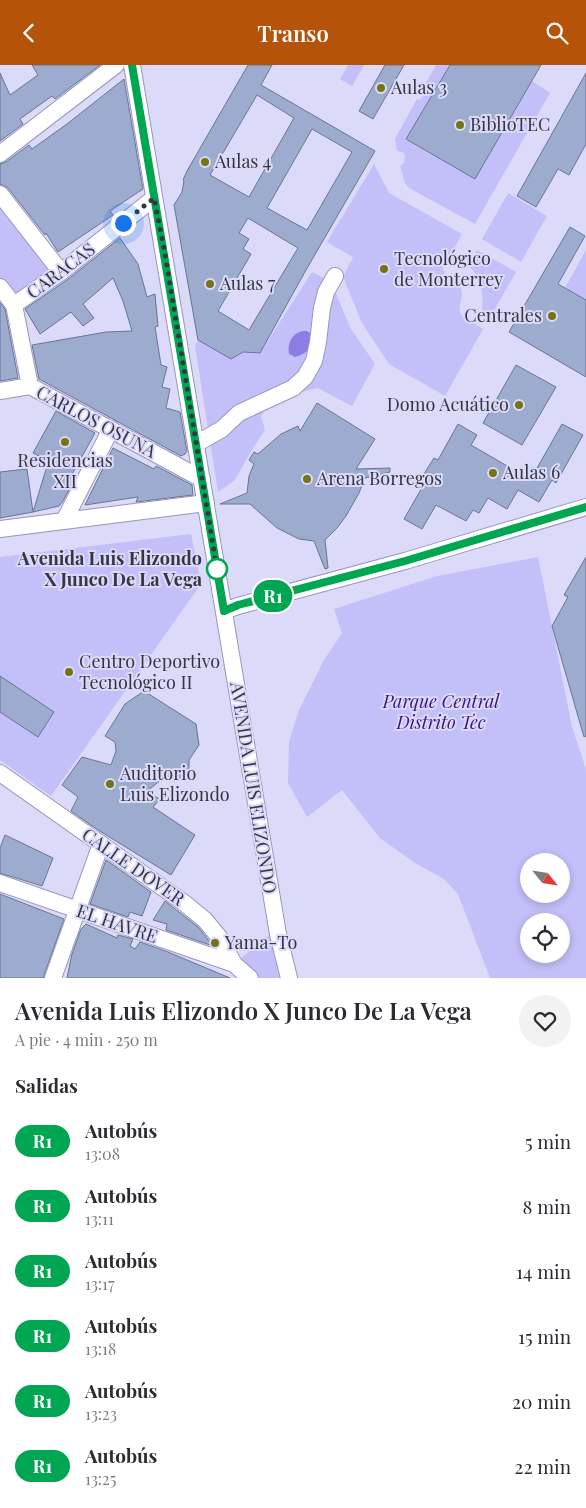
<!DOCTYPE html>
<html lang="es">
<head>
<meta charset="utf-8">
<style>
	:root { --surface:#fff; --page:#f2f2f3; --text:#2b2b33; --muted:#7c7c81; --accent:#b45309 }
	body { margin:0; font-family:"Playfair Display",serif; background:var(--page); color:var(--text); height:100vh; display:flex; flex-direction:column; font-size:19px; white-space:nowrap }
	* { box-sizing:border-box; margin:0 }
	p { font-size:16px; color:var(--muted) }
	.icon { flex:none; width:28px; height:28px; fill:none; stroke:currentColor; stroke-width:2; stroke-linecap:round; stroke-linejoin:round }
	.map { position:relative; height:913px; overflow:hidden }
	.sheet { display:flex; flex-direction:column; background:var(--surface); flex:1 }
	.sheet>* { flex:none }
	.badge { padding:0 10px; border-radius:16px; font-size:18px; line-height:32px }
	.needle { width:32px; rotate:120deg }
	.controls { position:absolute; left:520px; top:788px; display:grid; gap:10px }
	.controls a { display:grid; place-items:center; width:50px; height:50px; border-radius:50%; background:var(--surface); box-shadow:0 2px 8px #0003; font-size:25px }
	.you { position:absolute; width:25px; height:25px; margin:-12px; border:4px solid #fff; border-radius:50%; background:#1a73e8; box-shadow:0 0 0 8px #1a73e833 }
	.map>.badge { position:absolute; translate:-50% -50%; box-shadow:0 0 0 2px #fff }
	h2 { padding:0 15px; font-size:19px; line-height:45px }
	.round { display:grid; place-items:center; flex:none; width:52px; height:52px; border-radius:26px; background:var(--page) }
	.overview { display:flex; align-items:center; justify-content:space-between; height:85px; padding:0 15px }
	h1 { font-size:24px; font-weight:600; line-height:38px }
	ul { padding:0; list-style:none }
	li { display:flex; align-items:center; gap:15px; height:65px; padding:0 15px }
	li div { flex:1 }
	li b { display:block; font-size:19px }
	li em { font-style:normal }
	li .badge { min-width:55px; font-weight:700; text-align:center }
	header { display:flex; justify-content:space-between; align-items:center; height:65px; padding:0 15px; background:var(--accent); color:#fff; font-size:22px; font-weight:600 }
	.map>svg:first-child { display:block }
	.green { fill:#c3bff8; fill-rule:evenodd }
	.water { fill:#8b7de3 }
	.building { fill:#9dabcf; stroke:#687596; fill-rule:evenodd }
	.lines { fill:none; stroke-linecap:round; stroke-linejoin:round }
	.minor-casing { stroke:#9896bb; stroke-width:18 }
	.minor { stroke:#fff; stroke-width:16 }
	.line-casing { stroke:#fff; stroke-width:11 }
	.line { stroke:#00a651; stroke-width:8 }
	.walk { stroke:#363544; stroke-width:5; stroke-dasharray:0 9 }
	.poi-dot { fill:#767317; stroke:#dbdaf9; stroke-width:2 }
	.stop-dot { fill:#fff; stroke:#00a651; stroke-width:2.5 }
	.labels { text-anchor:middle; stroke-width:4; stroke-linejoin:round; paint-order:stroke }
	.poi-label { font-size:18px; fill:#363544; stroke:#dbdaf9; text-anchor:start }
	.street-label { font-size:18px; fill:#363544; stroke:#dbdaf9 }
	.stop-label { font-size:18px; font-weight:bold; fill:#363544; stroke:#dbdaf9; text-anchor:end }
	.park-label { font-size:18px; font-style:italic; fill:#3b128e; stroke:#dbdaf9 }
</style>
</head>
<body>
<header><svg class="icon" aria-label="back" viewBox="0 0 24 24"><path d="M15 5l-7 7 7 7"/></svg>Transo<svg class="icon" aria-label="search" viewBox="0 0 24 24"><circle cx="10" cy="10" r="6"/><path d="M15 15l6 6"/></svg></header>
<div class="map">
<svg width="586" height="913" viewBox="0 0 586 913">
	<rect width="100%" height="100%" fill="#dbdaf9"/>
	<!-- green -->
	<g class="green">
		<path d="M348,0H364L352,21L340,14Z"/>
		<path d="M436,0H450L406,74L475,114L532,16L550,28L475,159L409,123L405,118L400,101L404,98L405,90L402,87L397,86L395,74L417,34L420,35L424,30L422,25Z"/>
		<path d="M374,99L389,128L462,169L443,203C446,217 457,214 461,224C465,235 454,241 463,252L483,264L445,331L389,299L362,258L343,212L353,192L327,177Z"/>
		<path d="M508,128L547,151L521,197L482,174Z"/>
		<path d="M0,129L61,207L14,240L0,222Z"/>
		<path d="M477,185L516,207L491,251L482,246C484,229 481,213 469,201V197Z"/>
		<path d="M586,185V235L565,223Z"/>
		<path d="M312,207L331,217L351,264L375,299L352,341L318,323L270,334L261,351L265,365L251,386L235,415L218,427L195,281L198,275L231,294L243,287L260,288Z"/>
		<path d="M191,469L201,519L51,731L0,695V492Z"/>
		<path d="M538,492L572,662L586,704V913H490L458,829L444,814L415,798L380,773L342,725L307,752L288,718L289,677L299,645L324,595L342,568L334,544L437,511ZM529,796H561V829H529ZM529,856H561V889H529Z"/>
		<path d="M273,867L289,913H250L234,899Z"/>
	</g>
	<!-- water -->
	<path class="water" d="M302,266H307L311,269C312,282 309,288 295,292L289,289C287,278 292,269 302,266Z"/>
	<!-- building -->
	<g class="building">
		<path d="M32,0H100L55,34L52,31L20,54L23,59L0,76V8L10,30L38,10Z"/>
		<path d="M248,0H272L261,20L375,86L306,205L260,288L243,287L231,294L198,275L174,140L182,127L184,116L183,115L187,106ZM257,30L294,53L249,132L210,110ZM312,64L352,87L307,165L267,143ZM248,153L298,183L249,265L218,246L251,189L243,184L249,174L239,168Z"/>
		<path d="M385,0H404L373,54L359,46Z"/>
		<path d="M450,0H541L475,114L406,74Z"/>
		<path d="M586,8V79L569,110L558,104L536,142L517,131Z"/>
		<path d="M124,14L143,124L110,146L113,150L58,187L46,168L45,170L8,123L0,119V99L6,97L29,80L32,84L67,59Z"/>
		<path d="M570,162L585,171L558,219L586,235V312L509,267Z"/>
		<path d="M120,173L138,199L147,232L155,229L158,261L155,262L161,300L167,302L162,322L170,324L166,343L180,347L187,386L185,389L181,391L39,314L32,280L106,267L132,266L123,236L113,213L83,239L94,253L83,261L71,247L40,269L25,244L67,215Z"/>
		<path d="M0,238L5,244L18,313L0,316Z"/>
		<path d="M516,300L556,322L522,380L483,358Z"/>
		<path d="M317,338L375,374L356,404L390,403V407L365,413L359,428L346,451L337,463L325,475L328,503L325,504L314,476L299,474L277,463L250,439H220L247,428L249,411L254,399L249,395L254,387L258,389L281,369L298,361L300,366Z"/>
		<path d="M56,346L95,368L70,413L74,415L63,436L59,441L33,447L47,401L56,400L33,388Z"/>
		<path d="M458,359L477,370L471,380L526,412L532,402L536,405L562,359L583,370L556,418L552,415L539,437L518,425L507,444L488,433L479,448L473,445L466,456L436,440L422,464L404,454L427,414L422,412L434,393L438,395Z"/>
		<path d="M113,383L154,404L156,401L192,420L193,430L136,437L138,432L85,440Z"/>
		<path d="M27,404L33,447L0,453V407Z"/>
		<path d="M586,492V671L584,672L552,561L568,532L564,530Z"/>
		<path d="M0,611L54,647L38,672L0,647Z"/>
		<path d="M144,626L196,659L199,680L189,695V709L174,717L167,710L146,727L160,734L153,742L195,770L171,810L98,765L71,746L78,732L62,720L82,692L111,700L116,686L115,677L105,671L125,639Z"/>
		<path d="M5,770L53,793L42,821L0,808V783Z"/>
		<path d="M106,795L151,827L142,851L130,847L128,852L90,839Z"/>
		<path d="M0,829L64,854L43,913H0Z"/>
		<path d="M165,836L198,862L213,881L166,865L167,859L153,855Z"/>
		<path d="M86,859L117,873L118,870L133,874L130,881L135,884L140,877L168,887L230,913H67L72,889L81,864Z"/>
	</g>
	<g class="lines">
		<defs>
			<g id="minor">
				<path d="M132,0L278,869L289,913"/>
				<path d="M0,89L116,0"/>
				<path d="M0,129L61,207"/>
				<path d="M0,222L14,240L30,321"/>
				<path d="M14,240L61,207L154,133"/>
				<path d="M30,321L202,414"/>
				<path d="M0,326L30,321"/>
				<path d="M196,379L222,364L239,348L293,323L305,312L314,296L318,277L322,243L326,227L335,211"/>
				<path d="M64,456L111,364"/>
				<path d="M0,464L206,438"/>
				<path d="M224,546L238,541L405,496L586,442"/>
				<path d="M0,708L183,837L205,855L219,872L234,899L250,913"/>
				<path d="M0,818L234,899"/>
				<path d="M53,913L101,779"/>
			</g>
		</defs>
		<!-- minor casing -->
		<use href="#minor" class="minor-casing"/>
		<!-- minor -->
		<use href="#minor" class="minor"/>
	</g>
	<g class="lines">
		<defs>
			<path id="line" d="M132,0L224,546L238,540L405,496L586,442"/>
		</defs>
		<!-- line casing -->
		<use href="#line" class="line-casing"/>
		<!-- line -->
		<use href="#line" class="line"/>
		<!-- walk -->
		<path class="walk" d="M123,158L154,133L164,183L217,504"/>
	</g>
	<!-- markers -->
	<g class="poi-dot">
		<circle cx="381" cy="23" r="5"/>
		<circle cx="460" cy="60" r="5"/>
		<circle cx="205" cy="97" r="5"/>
		<circle cx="384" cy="204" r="5"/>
		<circle cx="210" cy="219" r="5"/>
		<circle cx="552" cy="251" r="5"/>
		<circle cx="519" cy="340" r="5"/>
		<circle cx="65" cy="377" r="5"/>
		<circle cx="493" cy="408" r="5"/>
		<circle cx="307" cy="414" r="5"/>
		<circle cx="69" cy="607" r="5"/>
		<circle cx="110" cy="719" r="5"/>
		<circle cx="215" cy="878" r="5"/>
	</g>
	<circle class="stop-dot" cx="217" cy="504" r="10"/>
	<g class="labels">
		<!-- poi labels -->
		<g class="poi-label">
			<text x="391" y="29">Aulas 3</text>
			<text x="470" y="66">BiblioTEC</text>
			<text x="215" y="103">Aulas 4</text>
			<text x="394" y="200">Tecnológico<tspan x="394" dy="21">de Monterrey</tspan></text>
			<text x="220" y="225">Aulas 7</text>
			<text x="542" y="257" text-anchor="end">Centrales</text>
			<text x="509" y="346" text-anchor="end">Domo Acuático</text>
			<text x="65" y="402" text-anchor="middle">Residencias<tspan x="65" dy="21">XII</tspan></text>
			<text x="503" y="414">Aulas 6</text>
			<text x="317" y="420">Arena Borregos</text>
			<text x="79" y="603">Centro Deportivo<tspan x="79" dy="21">Tecnológico II</tspan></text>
			<text x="120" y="715">Auditorio<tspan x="120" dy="21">Luis Elizondo</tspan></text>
			<text x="225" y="884">Yama-To</text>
		</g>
		<!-- street labels -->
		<g class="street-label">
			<text transform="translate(61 206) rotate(-37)" y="6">CARACAS</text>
			<text transform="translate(96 357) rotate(28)" y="6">CARLOS OSUNA</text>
			<text transform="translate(253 723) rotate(81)" y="6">AVENIDA LUIS ELIZONDO</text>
			<text transform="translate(133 802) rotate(35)" y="6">CALLE DOVER</text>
			<text transform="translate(117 859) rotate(19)" y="6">EL HAVRE</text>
		</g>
		<!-- stop labels -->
		<g class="stop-label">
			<text x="202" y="500">Avenida Luis Elizondo<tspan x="202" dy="21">X Junco De La Vega</tspan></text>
		</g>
		<!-- park labels -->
		<g class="park-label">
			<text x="441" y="643">Parque Central<tspan x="441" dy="21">Distrito Tec</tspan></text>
		</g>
	</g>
</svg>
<div class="controls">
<a><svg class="needle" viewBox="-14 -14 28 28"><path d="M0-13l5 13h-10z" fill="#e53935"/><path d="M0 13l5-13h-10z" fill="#7c7c81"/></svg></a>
<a><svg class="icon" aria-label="locate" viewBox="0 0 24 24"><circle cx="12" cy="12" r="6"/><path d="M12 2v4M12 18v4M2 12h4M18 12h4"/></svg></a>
</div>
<div class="you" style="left:123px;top:158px"></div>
<b class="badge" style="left:273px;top:531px;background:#00a651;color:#fff">R1</b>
</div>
<section class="sheet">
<div class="overview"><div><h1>Avenida Luis Elizondo X Junco De La Vega</h1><p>A pie · 4 min · 250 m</p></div><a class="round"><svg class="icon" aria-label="heart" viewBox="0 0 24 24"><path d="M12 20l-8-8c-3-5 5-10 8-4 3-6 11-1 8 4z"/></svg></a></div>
<h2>Salidas</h2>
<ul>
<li><span class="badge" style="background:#00a651;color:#fff">R1</span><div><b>Autobús</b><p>13:08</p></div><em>5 min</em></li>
<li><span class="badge" style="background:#00a651;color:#fff">R1</span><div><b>Autobús</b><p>13:11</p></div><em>8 min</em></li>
<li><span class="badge" style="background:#00a651;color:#fff">R1</span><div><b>Autobús</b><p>13:17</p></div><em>14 min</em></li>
<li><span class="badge" style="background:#00a651;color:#fff">R1</span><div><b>Autobús</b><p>13:18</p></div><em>15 min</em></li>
<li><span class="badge" style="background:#00a651;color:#fff">R1</span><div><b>Autobús</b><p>13:23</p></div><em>20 min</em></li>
<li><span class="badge" style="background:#00a651;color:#fff">R1</span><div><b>Autobús</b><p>13:25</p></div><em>22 min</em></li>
</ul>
</section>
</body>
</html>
